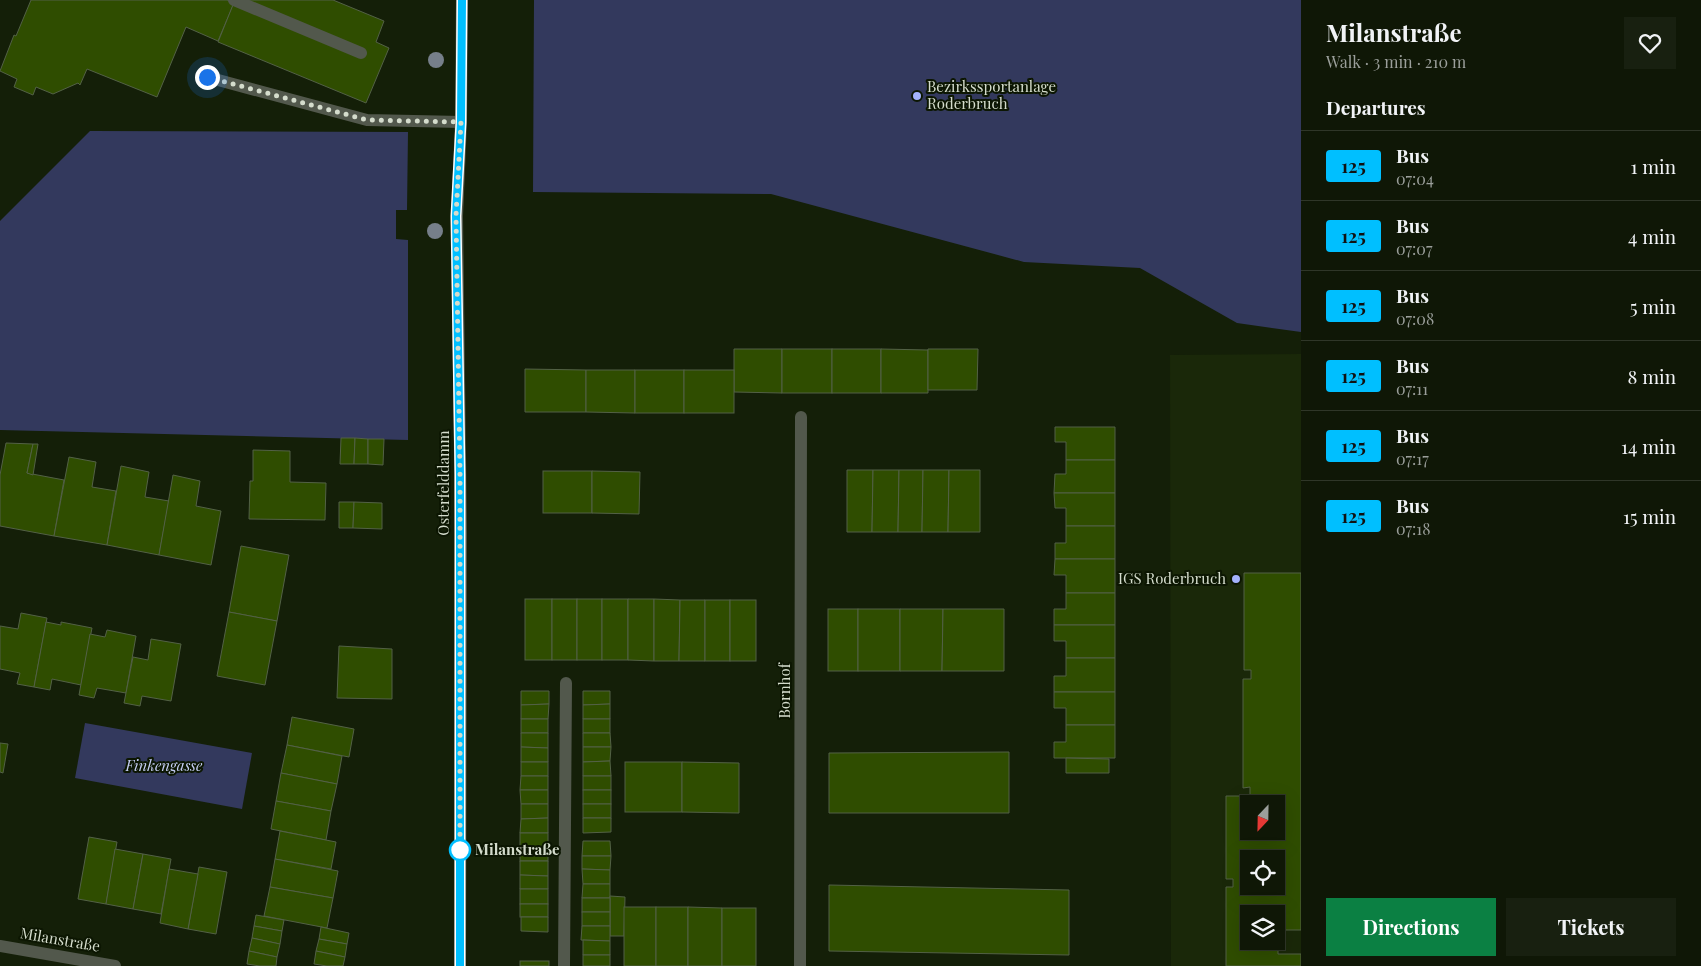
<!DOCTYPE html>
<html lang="en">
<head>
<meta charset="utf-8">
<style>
	:root { --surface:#0f1706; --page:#182010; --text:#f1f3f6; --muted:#9b9f9b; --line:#2f3628; --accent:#0b8043 }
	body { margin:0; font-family:"Playfair Display",serif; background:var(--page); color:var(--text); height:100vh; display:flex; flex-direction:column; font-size:19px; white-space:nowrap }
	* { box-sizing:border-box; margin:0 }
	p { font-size:16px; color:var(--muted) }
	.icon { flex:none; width:28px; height:28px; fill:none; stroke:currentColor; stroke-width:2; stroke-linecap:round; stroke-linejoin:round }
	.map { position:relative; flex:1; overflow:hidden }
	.sheet { display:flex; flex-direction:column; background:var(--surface); width:400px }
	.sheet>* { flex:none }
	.badge { padding:0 10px; border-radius:4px; font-size:18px; line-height:32px }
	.needle { width:32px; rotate:202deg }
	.fabs { position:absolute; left:1240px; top:795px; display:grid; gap:10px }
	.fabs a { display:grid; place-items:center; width:45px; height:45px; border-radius:0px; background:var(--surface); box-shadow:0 5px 20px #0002,0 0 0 1px var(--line); font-size:25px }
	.you { position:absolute; width:25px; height:25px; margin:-12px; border:4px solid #fff; border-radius:50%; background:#1a73e8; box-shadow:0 0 0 8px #1a73e833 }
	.map>.badge { position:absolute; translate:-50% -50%; box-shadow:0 0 0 2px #fff }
	h2 { padding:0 25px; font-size:19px; line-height:45px }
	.round { display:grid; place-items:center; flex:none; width:52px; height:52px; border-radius:0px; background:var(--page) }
	.head { display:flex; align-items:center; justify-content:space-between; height:85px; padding:0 25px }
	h1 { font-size:24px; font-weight:700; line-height:38px }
	.primary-button { display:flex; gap:10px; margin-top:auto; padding:10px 25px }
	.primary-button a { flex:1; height:58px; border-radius:0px; background:var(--accent); color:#fff; font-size:20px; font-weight:700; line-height:58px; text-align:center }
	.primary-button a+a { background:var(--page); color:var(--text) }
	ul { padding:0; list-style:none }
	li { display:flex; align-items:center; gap:15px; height:70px; padding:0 25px; border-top:1px solid var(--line) }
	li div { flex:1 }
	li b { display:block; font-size:19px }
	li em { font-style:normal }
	li .badge { min-width:55px; font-weight:700; text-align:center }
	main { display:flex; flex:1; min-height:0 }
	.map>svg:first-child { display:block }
	.built { fill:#1a2809; fill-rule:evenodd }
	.green { fill:#33395d }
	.building { fill:#2f4d00; stroke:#536146; fill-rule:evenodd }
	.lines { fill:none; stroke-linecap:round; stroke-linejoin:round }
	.service { stroke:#52584c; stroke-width:12 }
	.minor { stroke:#52584c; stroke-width:12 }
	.tertiary { stroke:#52584c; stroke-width:12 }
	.tree { fill:#767f8a }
	.line-casing { stroke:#fff; stroke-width:11 }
	.line { stroke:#00bfff; stroke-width:8 }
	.walk { stroke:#d4dccc; stroke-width:5; stroke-dasharray:0 9 }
	.poi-dot { fill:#a4b2fc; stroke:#0c1602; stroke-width:2 }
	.stop-dot { fill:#fff; stroke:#00bfff; stroke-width:2.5 }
	.labels { text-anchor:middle; stroke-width:4; stroke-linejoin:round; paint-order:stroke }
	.poi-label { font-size:15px; fill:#d4dccc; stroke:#0c1602; text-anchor:start }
	.street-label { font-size:15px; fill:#d4dccc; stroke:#0c1602 }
	.park-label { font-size:15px; font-style:italic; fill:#c6cef4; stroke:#0c1602 }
	.stop-label { font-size:15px; font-weight:bold; fill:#d4dccc; stroke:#0c1602; text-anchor:start }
</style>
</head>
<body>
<main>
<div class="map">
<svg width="1301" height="966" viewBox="0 0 1301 966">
	<rect width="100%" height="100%" fill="#141f08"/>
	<!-- built -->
	<path class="built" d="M1301,354V966H1171L1170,355ZM1249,804H1276V831H1249ZM1249,859H1276V886H1249ZM1249,914H1276V941H1249Z"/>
	<!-- green -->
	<g class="green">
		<path d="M534,0H1301V332L1237,323L1140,268L1024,262L771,194L533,192Z"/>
		<path d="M90,131L408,132L407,210H396V239L408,240V440L0,430V221Z"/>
		<path d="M85,723L252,753L242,809L75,778Z"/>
	</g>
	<!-- building -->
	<g class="building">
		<path d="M31,0H227L234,3L218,41L186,27L157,97L87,69L80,85L78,83L53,94L36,87L33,95L14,87L17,79L0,71L14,35L16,36Z"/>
		<path d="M235,0H333L384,21L376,42L389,48L366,103L218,42Z"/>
		<path d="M734,349H782V393L734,392Z"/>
		<rect x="782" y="349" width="50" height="44"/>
		<rect x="832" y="349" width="49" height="44"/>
		<path d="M881,349L928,350V393H881Z"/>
		<path d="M928,349H978L977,390H928Z"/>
		<path d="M525,369L586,370V412H525Z"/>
		<path d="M586,370H635V413L586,412Z"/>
		<rect x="635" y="370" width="49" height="43"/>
		<rect x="684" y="370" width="50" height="43"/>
		<path d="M1055,427H1115V460H1066V442H1055Z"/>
		<path d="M341,438H355L354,464H340Z"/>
		<path d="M355,438L368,439V464H354Z"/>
		<path d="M368,439H384L383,465L368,464Z"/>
		<path d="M6,443L33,444L27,473L64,480L54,536L0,526V475Z"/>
		<path d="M33,444H38L33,475L27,473Z"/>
		<path d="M253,450L290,451V482L326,483L325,520L249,519L250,481H253Z"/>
		<path d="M69,457L96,462L92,487L116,491L107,545L54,536Z"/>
		<path d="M1066,460H1115V493H1054L1055,474H1066Z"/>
		<path d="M121,466L149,472L145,497L169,501L159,555L107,545Z"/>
		<path d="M847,470H873L872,532H847Z"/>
		<path d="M873,470H899L898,532H872Z"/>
		<path d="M899,470H923L922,532H898Z"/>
		<path d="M923,470H949L948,532H922Z"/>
		<path d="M949,470H980V532H948Z"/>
		<rect x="543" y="471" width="49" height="42"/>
		<path d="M592,471L640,472L639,514L592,513Z"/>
		<path d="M173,475L200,481L196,506L221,511L211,565L159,555Z"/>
		<path d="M1054,493H1115V526H1066V508H1055Z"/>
		<path d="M339,502H354L353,528H339Z"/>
		<path d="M354,502L382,503V529L353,528Z"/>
		<path d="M1066,526H1115V559H1055V543H1066Z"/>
		<path d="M241,546L289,555L277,621L229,612Z"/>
		<path d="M1055,559H1115V593H1066V575H1054Z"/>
		<path d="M1244,573H1301V930H1278V954H1301V966H1226V887H1233V879H1226V796H1250V787L1243,788V679H1251V670H1244ZM1249,804H1276V831H1249ZM1249,859H1276V886H1249ZM1249,914H1276V941H1249Z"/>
		<path d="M1066,593H1115V625H1054V609H1066Z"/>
		<rect x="525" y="599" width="27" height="61"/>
		<rect x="552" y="599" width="25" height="61"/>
		<rect x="577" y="599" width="25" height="61"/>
		<rect x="602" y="599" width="26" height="61"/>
		<path d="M628,599H654V661L628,660Z"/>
		<path d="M654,599L680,600L679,661H654Z"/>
		<path d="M680,600H705V661H679Z"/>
		<rect x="705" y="600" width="25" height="61"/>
		<rect x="730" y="600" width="26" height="61"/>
		<rect x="828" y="609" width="30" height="62"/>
		<rect x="858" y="609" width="42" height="62"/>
		<path d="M900,609H943L942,671H900Z"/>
		<path d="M943,609H1004V671H942Z"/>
		<path d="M229,612L277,621L265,685L217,676Z"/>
		<path d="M21,613L47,618L34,687L17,684L20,673L0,669V626L18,629Z"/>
		<path d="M46,622L61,625V622L92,628L81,685L52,679L50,690L34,687Z"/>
		<path d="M1054,625H1115V658H1066V641H1054Z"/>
		<path d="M107,630L136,636L126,693L97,688L94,698L79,695L90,634L105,637Z"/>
		<path d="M151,639L181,644L171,701L142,696L140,706L124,703L133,657L148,660Z"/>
		<path d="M339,646L392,649V699L337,698Z"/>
		<path d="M1066,658H1115V692H1054V676H1066Z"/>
		<path d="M521,691H549V704L521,705Z"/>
		<path d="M583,691H610V704L583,705Z"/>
		<path d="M1054,692H1115V725H1066V708H1054Z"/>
		<path d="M549,704L548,719H521V705Z"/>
		<path d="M610,704V719H583V705Z"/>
		<path d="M292,717L354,729L349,757L287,745Z"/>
		<rect x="521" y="719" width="27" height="14"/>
		<rect x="583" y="719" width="27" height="14"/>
		<path d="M1066,725H1115V758H1054V742H1066Z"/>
		<path d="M521,733H548V748L521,747Z"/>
		<path d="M583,733H610L611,747H583Z"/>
		<path d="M0,743L8,744L3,773L0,772Z"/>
		<path d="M287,745L342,756L337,784L281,773Z"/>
		<path d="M521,747L548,748V762H521Z"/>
		<path d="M583,747H611L610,761L583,762Z"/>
		<path d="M1009,752V813H829V753Z"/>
		<path d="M1066,758L1109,759V773H1066Z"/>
		<path d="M610,761L611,776H583V762Z"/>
		<rect x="521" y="762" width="27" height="14"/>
		<rect x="625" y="762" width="57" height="50"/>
		<path d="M682,762L739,763V813L682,812Z"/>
		<path d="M281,773L337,784L331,811L276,801Z"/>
		<path d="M521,776H548V790H520Z"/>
		<rect x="583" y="776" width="28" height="14"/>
		<path d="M520,790H548V804H521Z"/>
		<rect x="583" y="790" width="28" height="14"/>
		<path d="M276,801L331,811L326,840L271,829Z"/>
		<path d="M521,804H548V818L521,819Z"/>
		<rect x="583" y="804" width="28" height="14"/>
		<path d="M548,818V833H520L521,819Z"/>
		<path d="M583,818H611V832L583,833Z"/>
		<path d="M280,831L336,842L331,869L275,859Z"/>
		<rect x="520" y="833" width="28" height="14"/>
		<path d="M89,837L117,842L106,904L78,899Z"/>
		<path d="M583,841H610L611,856H582Z"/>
		<rect x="520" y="847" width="28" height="14"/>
		<path d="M115,849L143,854L133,909L106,904Z"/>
		<path d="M143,854L171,859L161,914L133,909Z"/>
		<path d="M582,856H611L610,870L582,869Z"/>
		<path d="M275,859L338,871L333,898L270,887Z"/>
		<path d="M520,861H548V876L520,875Z"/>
		<path d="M199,867L227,872L216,934L188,929Z"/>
		<path d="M169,869L198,874L188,929L160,923Z"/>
		<path d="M582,869L610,870V884H583Z"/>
		<path d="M520,875L548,876V889H520Z"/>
		<path d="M583,884H610V898H582Z"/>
		<path d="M829,885L1069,890V955L829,951Z"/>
		<path d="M270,887L333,898L327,928L264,916Z"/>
		<rect x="520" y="889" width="28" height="15"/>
		<path d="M610,896L625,897L624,936H610Z"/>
		<rect x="582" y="898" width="28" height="14"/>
		<rect x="520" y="904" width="28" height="13"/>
		<rect x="624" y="907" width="32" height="59"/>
		<rect x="656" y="907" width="32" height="59"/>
		<path d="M688,907L722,908V966H688Z"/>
		<rect x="722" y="908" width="34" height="58"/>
		<rect x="582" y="912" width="28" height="14"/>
		<path d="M256,915L284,920L282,931L254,926Z"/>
		<path d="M521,917H548V932L521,931Z"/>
		<path d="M254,926L282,931L280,944L252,938Z"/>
		<path d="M582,926H610V941L581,940Z"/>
		<path d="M321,927L349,933L347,944L319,939Z"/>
		<path d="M252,938L280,944L277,957L249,951Z"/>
		<path d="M319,939L347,944L345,957L316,951Z"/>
		<path d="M583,940L610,941V955H583Z"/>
		<path d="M249,951L277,957L276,966H260L247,964Z"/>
		<path d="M316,951L345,957L343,966H327L314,964Z"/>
		<rect x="583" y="955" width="27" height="11"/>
		<rect x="520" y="961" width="29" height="5"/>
	</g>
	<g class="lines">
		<!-- service -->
		<g class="service">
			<path d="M234,0L361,53"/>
			<path d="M207,77L367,120L461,122"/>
			<path d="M564,966L566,683"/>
		</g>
		<!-- minor -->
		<g class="minor">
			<path d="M0,946L115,966"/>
			<path d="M800,966L801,417"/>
		</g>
		<!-- tertiary -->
		<path class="tertiary" d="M460,966L461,533L457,216L461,122L462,0"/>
	</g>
	<!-- trees -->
	<g class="tree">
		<circle cx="436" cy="60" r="8"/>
		<circle cx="435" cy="231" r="8"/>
	</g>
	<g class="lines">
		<defs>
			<path id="line" d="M460,966V474L456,216L461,122L462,0"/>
		</defs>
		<!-- line casing -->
		<use href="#line" class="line-casing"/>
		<!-- line -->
		<use href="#line" class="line"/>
		<!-- walk -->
		<path class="walk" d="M207,77L367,120L461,122L456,216L460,474V857V850"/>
	</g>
	<!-- markers -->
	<g class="poi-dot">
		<circle cx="917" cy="96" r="5"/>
		<circle cx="1236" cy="579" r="5"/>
	</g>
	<circle class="stop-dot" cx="460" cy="850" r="10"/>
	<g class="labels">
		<!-- poi labels -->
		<g class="poi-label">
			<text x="927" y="92">Bezirkssportanlage<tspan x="927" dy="17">Roderbruch</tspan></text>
			<text x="1226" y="584" text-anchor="end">IGS Roderbruch</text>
		</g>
		<!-- street labels -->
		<g class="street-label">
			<text transform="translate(444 483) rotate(-90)" y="5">Osterfelddamm</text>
			<text transform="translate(785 691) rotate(-90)" y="5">Bornhof</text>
			<text transform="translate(60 940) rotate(10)" y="5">Milanstraße</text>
		</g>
		<!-- park labels -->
		<g class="park-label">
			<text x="164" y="771">Finkengasse</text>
		</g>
		<!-- stop labels -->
		<g class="stop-label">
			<text x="475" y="855">Milanstraße</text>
		</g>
	</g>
</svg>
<div class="fabs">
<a><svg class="needle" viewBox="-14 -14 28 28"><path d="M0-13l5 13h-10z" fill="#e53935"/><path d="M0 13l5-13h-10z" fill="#9b9f9b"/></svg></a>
<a><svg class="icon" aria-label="locate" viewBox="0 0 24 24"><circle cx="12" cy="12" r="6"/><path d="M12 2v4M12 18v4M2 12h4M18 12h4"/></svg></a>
<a><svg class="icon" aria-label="layers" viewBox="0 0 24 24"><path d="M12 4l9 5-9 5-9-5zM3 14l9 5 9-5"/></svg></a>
</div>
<div class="you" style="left:207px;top:77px"></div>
</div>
<section class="sheet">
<div class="head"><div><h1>Milanstraße</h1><p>Walk · 3 min · 210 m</p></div><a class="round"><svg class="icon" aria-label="heart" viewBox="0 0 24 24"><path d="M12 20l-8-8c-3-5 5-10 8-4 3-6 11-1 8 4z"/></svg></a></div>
<h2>Departures</h2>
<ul>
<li><span class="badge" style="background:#00bfff;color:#111">125</span><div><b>Bus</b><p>07:04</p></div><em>1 min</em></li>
<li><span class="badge" style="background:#00bfff;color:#111">125</span><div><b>Bus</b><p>07:07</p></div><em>4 min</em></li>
<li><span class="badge" style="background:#00bfff;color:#111">125</span><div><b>Bus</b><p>07:08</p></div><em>5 min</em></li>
<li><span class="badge" style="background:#00bfff;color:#111">125</span><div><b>Bus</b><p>07:11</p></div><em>8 min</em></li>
<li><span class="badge" style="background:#00bfff;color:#111">125</span><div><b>Bus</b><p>07:17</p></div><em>14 min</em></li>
<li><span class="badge" style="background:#00bfff;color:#111">125</span><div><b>Bus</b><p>07:18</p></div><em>15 min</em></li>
</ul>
<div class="primary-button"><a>Directions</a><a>Tickets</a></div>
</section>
</main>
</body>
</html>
